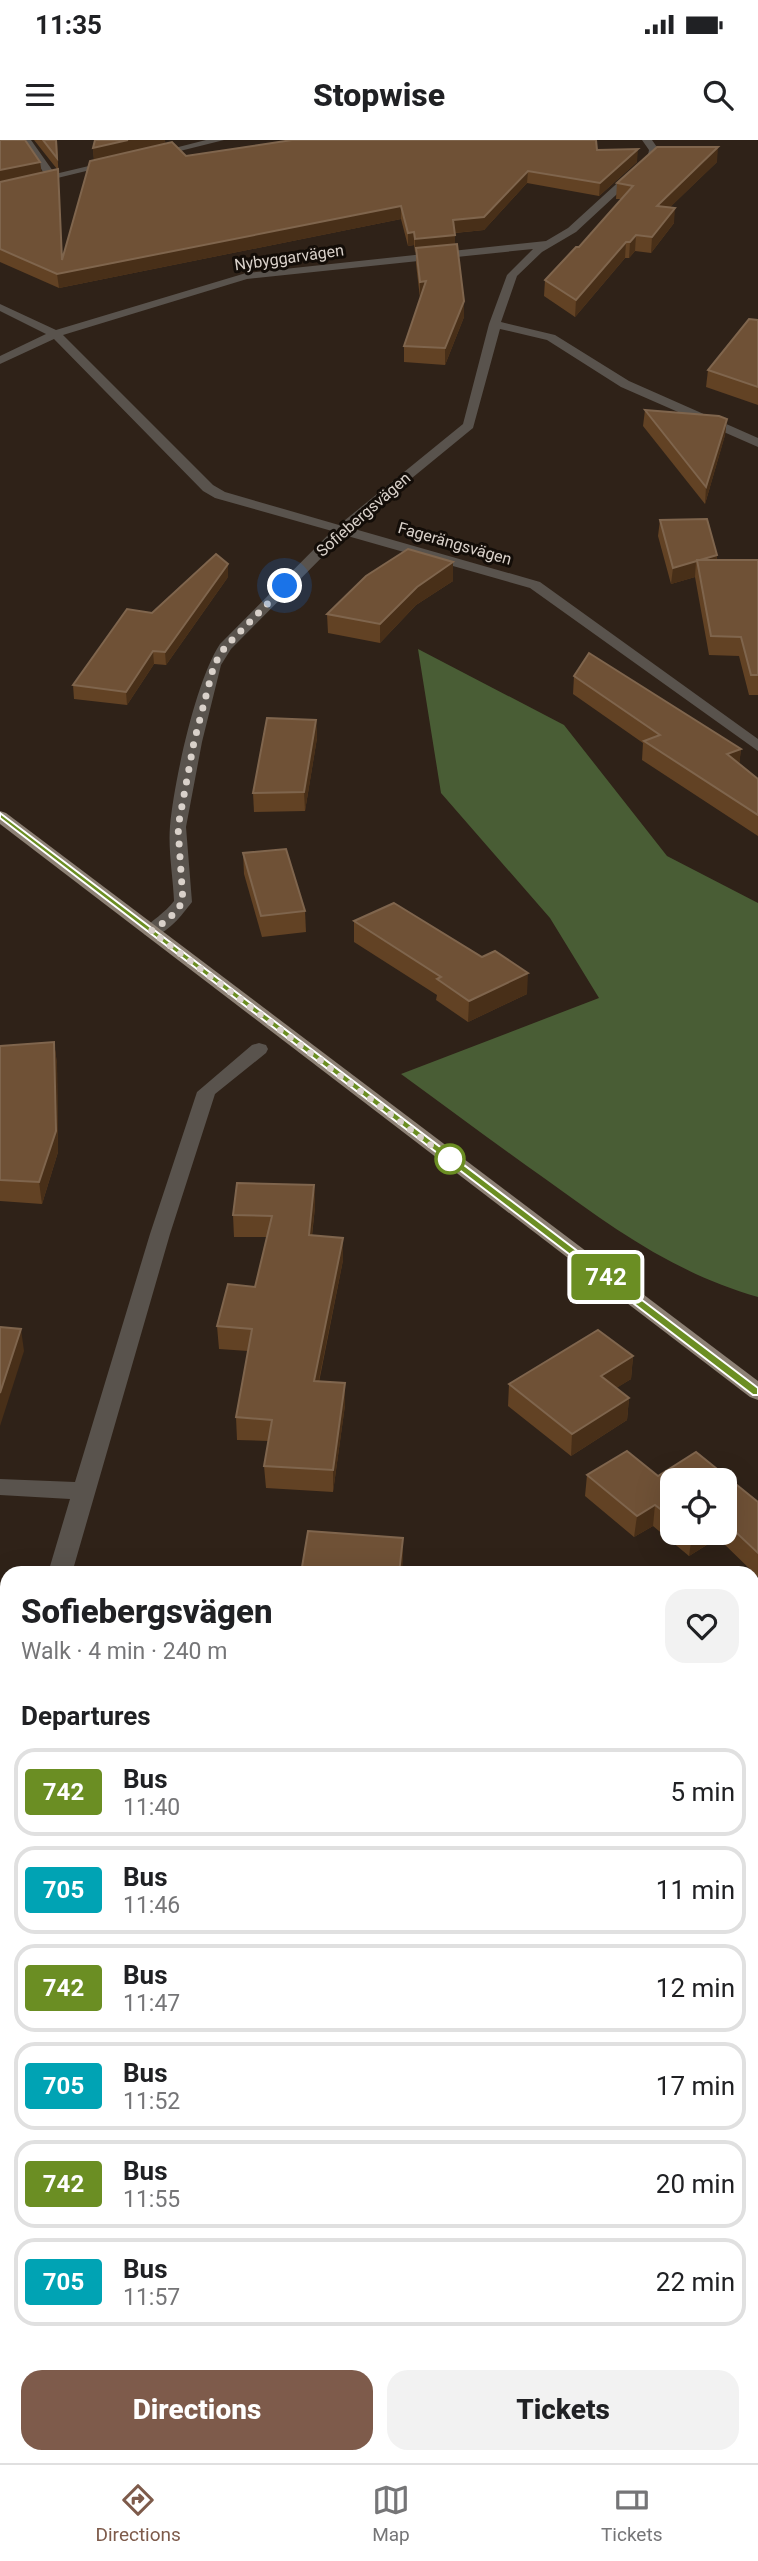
<!DOCTYPE html>
<html lang="en">
<head>
<meta charset="utf-8">
<style>
	:root { --surface:#fff; --page:#f2f2f2; --text:#202124; --muted:#757577; --line:#e0e0e0; --accent:#7e5b4b }
	body { margin:0; font-family:Roboto,sans-serif; background:var(--page); color:var(--text); height:100vh; display:flex; flex-direction:column; font-size:26px; white-space:nowrap }
	* { box-sizing:border-box; margin:0 }
	p { font-size:23px; color:var(--muted) }
	.icon { flex:none; width:38px; height:38px; fill:none; stroke:currentColor; stroke-width:2; stroke-linecap:round; stroke-linejoin:round }
	.map { position:relative; flex:1; overflow:hidden }
	.side { position:absolute; left:0px; top:1426px; width:760px; height:898px; display:flex; flex-direction:column; background:var(--surface); border-radius:21px 21px 0 0; box-shadow:0 7px 28px #0002 }
	.side>* { flex:none }
	.badge { padding:0 14px; border-radius:5px; font-size:24px; line-height:46px }
	.fabs { position:absolute; left:660px; top:1328px; display:grid; gap:14px }
	.fabs a { display:grid; place-items:center; width:77px; height:77px; border-radius:14px; background:var(--surface); box-shadow:0 7px 28px #0002; font-size:35px }
	.you { position:absolute; width:35px; height:35px; margin:-18px; border:5px solid #fff; border-radius:50%; background:#1a73e8; box-shadow:0 0 0 10px #1a73e833 }
	.map>.badge { position:absolute; translate:-50% -50%; box-shadow:0 0 0 4px #fff }
	h2 { padding:0 21px; font-size:26px; line-height:63px }
	.round { display:grid; place-items:center; flex:none; width:74px; height:74px; border-radius:21px; background:var(--page) }
	.overview { display:flex; align-items:center; justify-content:space-between; height:119px; padding:0 21px }
	h1 { font-size:33px; font-weight:800; line-height:52px }
	.cta { display:flex; gap:14px; margin-top:auto; padding:14px 21px }
	.cta a { flex:1; height:80px; border-radius:21px; background:var(--accent); color:#fff; font-size:28px; font-weight:800; line-height:80px; text-align:center }
	.cta a+a { background:var(--page); color:var(--text) }
	ul { padding:0; list-style:none }
	li { display:flex; align-items:center; gap:21px; height:88px; margin:0 14px 10px; padding:0 7px; border:4px solid var(--line); border-radius:21px }
	li div { flex:1 }
	li b { display:block; font-size:26px }
	li em { font-style:normal }
	li .badge { min-width:77px; font-weight:700; text-align:center }
	.status { display:flex; justify-content:space-between; align-items:center; height:49px; padding:0 35px; background:var(--surface); direction:ltr }
	.status svg { height:19px; fill:currentColor }
	header { display:flex; justify-content:space-between; align-items:center; height:91px; padding:0 21px; background:var(--surface); font-size:32px; font-weight:800 }
	.menu { display:flex; justify-content:space-around; align-items:center; height:98px; border-top:2px solid var(--line); background:var(--surface); font-size:19px; color:var(--muted) }
	.menu a { display:grid; justify-items:center; gap:4px }
	.menu .on { color:var(--accent) }
	.map>svg:first-child { display:block }
	.forest { fill:#495d35 }
	.lines { fill:none; stroke-linecap:round; stroke-linejoin:round }
	.minor { fill:#59534d; fill-rule:evenodd }
	.major { fill:#8c8074; fill-rule:evenodd }
	.wall { fill:#624224; fill-rule:evenodd }
	.shaded-wall { fill:#482f18 }
	.building { fill:#6f5136; stroke:#7f654d; stroke-width:2 }
	.line { fill:#6b8e23; stroke:#fff; stroke-width:2 }
	.walk { stroke:#d9d1ca; stroke-width:7; stroke-dasharray:0 12.6 }
	.stop-dot { fill:#fff; stroke:#6b8e23; stroke-width:3.5 }
	.labels { text-anchor:middle; stroke-width:6; stroke-linejoin:round; paint-order:stroke }
	.far-street-label { font-size:16px; fill:#d9d1ca; stroke:#130d08 }
</style>
</head>
<body>
<div class="status"><b>11:35</b><svg viewBox="0 0 49 12"><path d="M0 12V9h3v3zM5 12V6h3v6zM10 12V3h3v9zM15 12V0h3v12zM26 1h20v11H26zM47 4h2v5h-2z"/></svg></div>
<header><svg class="icon" aria-label="menu" viewBox="0 0 24 24"><path d="M4 6h16M4 12h16M4 18h16"/></svg>Stopwise<svg class="icon" aria-label="search" viewBox="0 0 24 24"><circle cx="10" cy="10" r="6"/><path d="M15 15l6 6"/></svg></header>
<div class="map">
<svg width="758" height="2323" viewBox="0 0 758 2323">
	<rect width="100%" height="100%" fill="#2f2218"/>
	<!-- forest -->
	<path class="forest" d="M418,509L564,585L667,716L758,763V1157C674,1133 613,1088 544,1038C496,1004 449,969 401,934L599,858L550,778L441,653Z"/>
	<g class="lines">
		<!-- minor -->
		<g class="minor">
			<path d="M21,0H31L55,34L114,20L119,23L0,52V46L46,36Z"/>
			<path d="M206,0H224L152,18L147,15Z"/>
			<path d="M642,0H652L659,10L656,18L576,92L542,112L517,136L501,182L555,195L629,241L758,298V307L621,247L547,200L500,189L473,288L351,388L540,442L758,599V611L530,448L344,395L231,509L221,525L202,602L186,687L192,762C181,776 164,800 145,795L142,791C152,780 165,773 174,761C173,737 168,710 170,686C174,641 196,540 220,504L332,391L215,358L203,351L54,199L0,224V216L46,194L0,171V164L56,190L246,133L546,101L568,88L648,15L649,10ZM533,109L507,135L489,184L463,284L339,385L225,352L213,345L63,195L247,139Z"/>
			<path d="M259,903L266,905L268,909L266,913L215,954L170,1094L72,1433H48L70,1359L0,1355V1339L75,1342L150,1094L197,952L252,905Z"/>
			<path d="M7,1616V1659L0,1662V1618Z"/>
			<path d="M0,1758L7,1761V1785L0,1782Z"/>
			<rect x="752" y="1973" width="6" height="26"/>
		</g>
		<!-- major -->
		<path class="major" d="M0,671L6,673L758,1241V1260L750,1257L0,684Z"/>
	</g>
	<!-- wall -->
	<g class="wall">
		<path d="M0,0L40,22L41,32L57,29L34,0H57L62,118L94,20L93,8L95,0H165V4L186,16L597,10L637,22L599,56L527,43L484,90L455,93V104L464,177L445,225L404,222V206L420,158L416,124V112H415L414,105L408,106L401,79L59,148L0,122Z"/>
		<path d="M717,22L670,67L674,83L651,113L635,111L629,118H625L575,177L544,156L545,140L579,107L621,59H616L617,43Z"/>
		<path d="M758,180V265L706,247L708,230Z"/>
		<path d="M645,270L727,279L725,295L705,364L643,286Z"/>
		<path d="M660,380L717,415V420H758V555H749L739,516L709,515L695,437L671,444L658,396Z"/>
		<path d="M453,422V441L416,465L380,503L328,493L327,474Z"/>
		<path d="M228,437L166,525L154,524L127,565L74,559L73,545L152,473Z"/>
		<path d="M574,536L741,609L739,624L758,639V696L642,620L643,603L573,554Z"/>
		<path d="M316,580L317,598L305,671L254,672L253,653Z"/>
		<path d="M243,713L305,771L306,792L262,797L244,734Z"/>
		<path d="M354,781L527,854L468,882L436,860L437,855L354,802Z"/>
		<path d="M54,902L57,924L58,1012L42,1064L0,1061V906Z"/>
		<path d="M314,1045L315,1067L312,1096L343,1120L319,1242L345,1243V1265L333,1352L266,1348L264,1326L269,1301L237,1300L236,1277L248,1211L219,1209L217,1186L255,1147L267,1097H234L233,1075Z"/>
		<path d="M633,1216L631,1239L616,1248L629,1258L627,1280L571,1316L508,1266L509,1244Z"/>
		<path d="M627,1311L658,1336L696,1312L758,1362V1437L718,1398L689,1416L653,1386L634,1397L585,1356L587,1335ZM672,1340H724V1393H672Z"/>
		<path d="M752,1692H758V1790L752,1791Z"/>
		<path d="M758,2044V2123L752,2124V2045Z"/>
	</g>
	<!-- shaded-wall -->
	<g class="shaded-wall">
		<path d="M128,0H165L166,6L94,23L93,8Z"/>
		<path d="M718,7L717,22L656,81L657,66Z"/>
		<path d="M638,9L637,22L599,56L600,43Z"/>
		<path d="M40,22L42,34L0,43V30Z"/>
		<path d="M528,31L527,43L484,90L453,93V80Z"/>
		<path d="M401,66V79L59,148L57,134Z"/>
		<path d="M675,68L674,83L651,113L652,97Z"/>
		<path d="M414,92V105L408,106V93Z"/>
		<path d="M455,95V108L415,112V99Z"/>
		<path d="M636,95L635,111L629,118L630,102Z"/>
		<path d="M626,102L625,118L575,177L576,160Z"/>
		<path d="M426,141L420,158V142Z"/>
		<path d="M464,161V177L445,225V208Z"/>
		<path d="M727,279L725,295L705,364L706,347Z"/>
		<path d="M717,415L716,431L697,421Z"/>
		<path d="M696,421L695,437L671,444L673,428Z"/>
		<path d="M453,422V441L416,465L380,503V484L417,447Z"/>
		<path d="M228,424V437L166,525L165,512Z"/>
		<path d="M153,511L154,524L127,565L126,552Z"/>
		<path d="M316,580L317,598L305,671L304,652Z"/>
		<path d="M741,609L739,627L727,614Z"/>
		<path d="M528,833L527,854L468,882L469,861Z"/>
		<path d="M54,902L57,924L58,1012L42,1064L39,1042Z"/>
		<path d="M314,1045L315,1067L309,1117V1095Z"/>
		<path d="M343,1098V1120L314,1264V1241Z"/>
		<path d="M21,1189L24,1211L0,1286V1253Z"/>
		<path d="M633,1216L631,1239L599,1259L601,1236Z"/>
		<path d="M345,1243V1265L333,1352V1330Z"/>
		<path d="M629,1258L627,1280L571,1316L572,1294Z"/>
		<path d="M655,1365L653,1386L634,1397L637,1376Z"/>
		<path d="M696,1393H718V1398L689,1416L692,1395Z"/>
		<path d="M403,1398V1420L402,1433H399Z"/>
	</g>
	<!-- building -->
	<g class="building">
		<path d="M0,0H25L40,22L0,30Z"/>
		<path d="M43,0H56L57,18Z"/>
		<path d="M95,0H128L93,8Z"/>
		<path d="M292,0H596L597,10L638,9L600,43L528,31L484,77L453,80L455,95L415,99L414,92L408,93L401,66L57,134L0,109V42L58,29L62,120L90,21L172,2L186,16Z"/>
		<path d="M657,7H718L657,66L675,68L652,97L636,95L630,102H626L576,160L545,140L576,107H579L633,46L617,43Z"/>
		<path d="M457,104L464,161L445,208L404,206L426,141L420,142L416,108Z"/>
		<path d="M749,179L758,180V247L708,230Z"/>
		<path d="M645,270L719,276L727,279L706,347Z"/>
		<path d="M707,379L717,415L673,428L660,380Z"/>
		<path d="M408,409L453,422L417,447L380,484L327,474L366,436Z"/>
		<path d="M216,414L228,424L165,512L153,511L126,552L73,545L127,469L152,473Z"/>
		<path d="M697,420H758V535H751L741,497L711,496Z"/>
		<path d="M589,513L741,609L727,614L758,639V675L644,601L660,595L574,536Z"/>
		<path d="M267,578L316,580L304,652L253,653Z"/>
		<path d="M286,709L305,771L261,776L243,713Z"/>
		<path d="M394,763L482,817L495,811L528,833L469,861L437,839L441,837L354,781Z"/>
		<path d="M54,902L56,991L39,1042L0,1040V906Z"/>
		<path d="M237,1043L314,1045L309,1095L343,1098L314,1241L345,1243L333,1330L264,1326L272,1280L236,1277L252,1189L217,1186L228,1144L255,1147L272,1076L233,1075Z"/>
		<path d="M0,1187L21,1189L0,1253Z"/>
		<path d="M598,1190L633,1216L601,1236L629,1258L572,1294L509,1244Z"/>
		<path d="M627,1311L658,1336L696,1312L758,1362V1413L724,1381V1340H672V1378L655,1365L637,1376L587,1335Z"/>
		<path d="M308,1391L403,1398L399,1433H301Z"/>
		<rect x="752" y="1692" width="6" height="77"/>
		<path d="M758,2044V2103L752,2104V2045Z"/>
		<rect x="143" y="2317" width="105" height="6"/>
	</g>
	<!-- line -->
	<path class="line" d="M0,673L758,1248V1255H753L0,678Z"/>
	<g class="lines">
		<!-- walk -->
		<path class="walk" d="M285,446L225,507L214,525L194,602L178,687L183,762L169,779L151,791L453,1022L450,1019"/>
	</g>
	<!-- markers -->
	<circle class="stop-dot" cx="450" cy="1019" r="14"/>
	<g class="labels">
		<!-- far-street labels -->
		<g class="far-street-label">
			<text transform="translate(289 117) rotate(-8)" y="6">Nybyggarvägen</text>
			<text transform="translate(363 374) rotate(-41)" y="6">Sofiebergsvägen</text>
			<text transform="translate(455 403) rotate(16)" y="6">Fagerängsvägen</text>
		</g>
	</g>
</svg>
<div class="fabs">
<a><svg class="icon" aria-label="locate" viewBox="0 0 24 24"><circle cx="12" cy="12" r="6"/><path d="M12 2v4M12 18v4M2 12h4M18 12h4"/></svg></a>
</div>
<div class="you" style="left:285px;top:446px"></div>
<b class="badge" style="left:606px;top:1137px;background:#6b8e23;color:#fff">742</b>
<section class="side">
<div class="overview"><div><h1>Sofiebergsvägen</h1><p>Walk · 4 min · 240 m</p></div><a class="round"><svg class="icon" aria-label="heart" viewBox="0 0 24 24"><path d="M12 20l-8-8c-3-5 5-10 8-4 3-6 11-1 8 4z"/></svg></a></div>
<h2>Departures</h2>
<ul>
<li><span class="badge" style="background:#6b8e23;color:#fff">742</span><div><b>Bus</b><p>11:40</p></div><em>5 min</em></li>
<li><span class="badge" style="background:#00a3b4;color:#fff">705</span><div><b>Bus</b><p>11:46</p></div><em>11 min</em></li>
<li><span class="badge" style="background:#6b8e23;color:#fff">742</span><div><b>Bus</b><p>11:47</p></div><em>12 min</em></li>
<li><span class="badge" style="background:#00a3b4;color:#fff">705</span><div><b>Bus</b><p>11:52</p></div><em>17 min</em></li>
<li><span class="badge" style="background:#6b8e23;color:#fff">742</span><div><b>Bus</b><p>11:55</p></div><em>20 min</em></li>
<li><span class="badge" style="background:#00a3b4;color:#fff">705</span><div><b>Bus</b><p>11:57</p></div><em>22 min</em></li>
</ul>
<div class="cta"><a>Directions</a><a>Tickets</a></div>
</section>
</div>
<nav class="menu">
<a class="on"><svg class="icon" aria-label="directions" viewBox="0 0 24 24"><path d="M12 3l9 9-9 9-9-9zM9 14v-3h6M13 9l2 2-2 2"/></svg>Directions</a>
<a><svg class="icon" aria-label="map" viewBox="0 0 24 24"><path d="M3 6l6-2 6 2 6-2v14l-6 2-6-2-6 2zM9 4v14M15 6v14"/></svg>Map</a>
<a><svg class="icon" aria-label="tickets" viewBox="0 0 24 24"><path d="M3 7h18v10H3zM15 7v10"/></svg>Tickets</a>
</nav>
</body>
</html>
